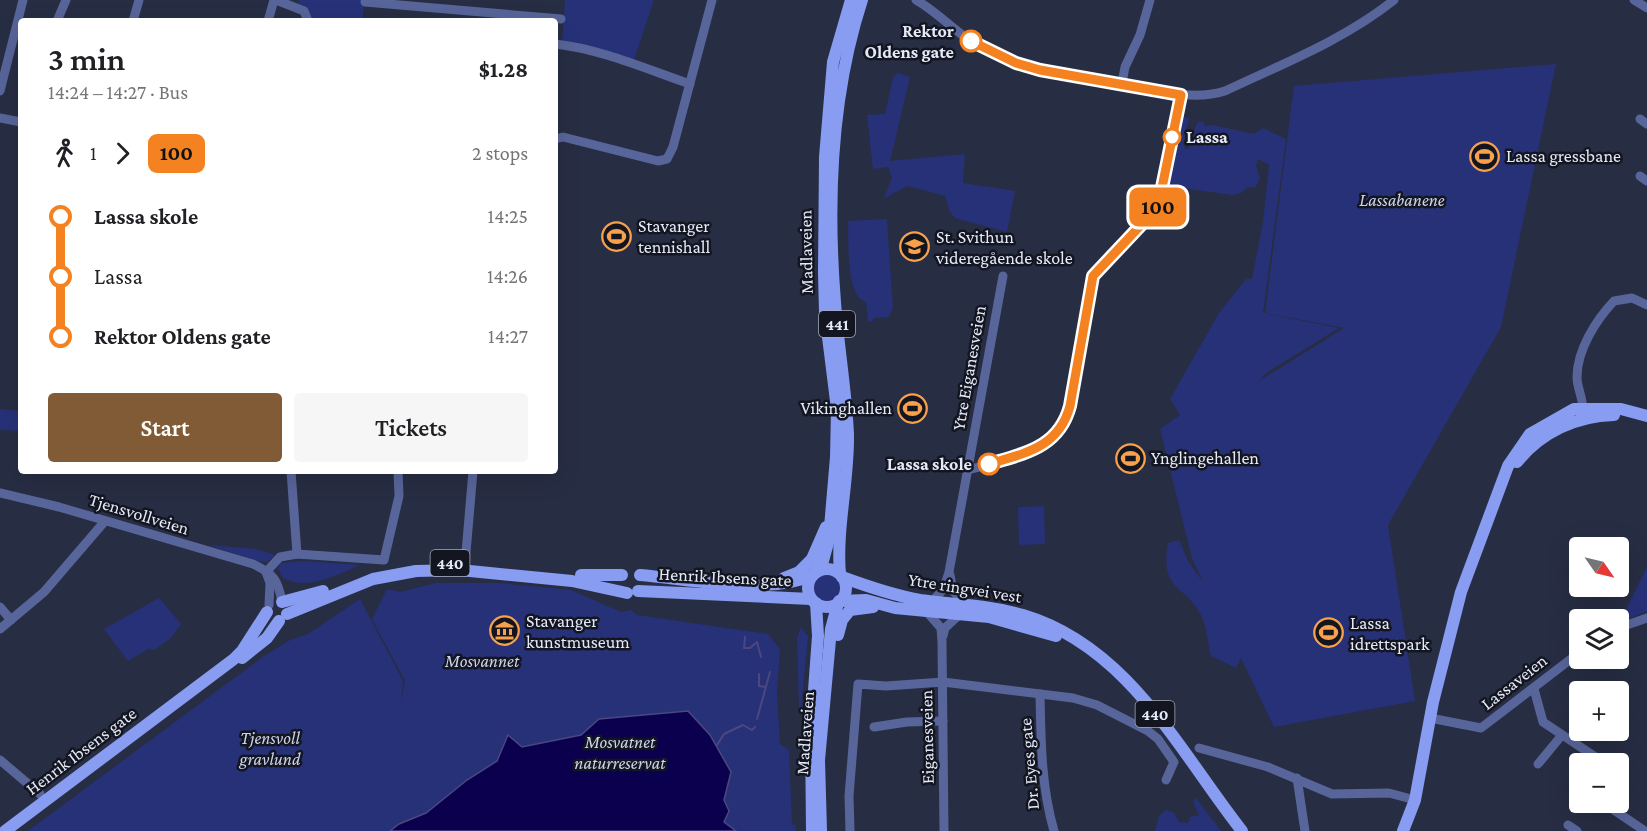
<!DOCTYPE html>
<html lang="en">
<head>
<meta charset="utf-8">
<style>
	:root { --surface:#fff; --page:#f6f6f6; --text:#202124; --muted:#757577; --accent:#815b35 }
	body { margin:0; font-family:"Crimson Pro",serif; background:var(--page); color:var(--text); height:100vh; display:flex; flex-direction:column; font-size:22px; white-space:nowrap }
	* { box-sizing:border-box; margin:0 }
	p { font-size:20px; color:var(--muted) }
	.icon { flex:none; width:33px; height:33px; fill:none; stroke:currentColor; stroke-width:2; stroke-linecap:round; stroke-linejoin:round }
	.map { position:relative; flex:1; overflow:hidden }
	.sheet { position:absolute; left:18px; top:18px; width:540px; height:456px; display:flex; flex-direction:column; background:var(--surface); border-radius:6px; box-shadow:0 6px 24px #0002 }
	.sheet>* { flex:none }
	.badge { padding:0 12px; border-radius:9px; font-size:21px; line-height:39px }
	.needle { width:39px; rotate:124deg }
	.fabs { position:absolute; left:1569px; top:537px; display:grid; gap:12px }
	.fabs a { display:grid; place-items:center; width:60px; height:60px; border-radius:6px; background:var(--surface); box-shadow:0 6px 24px #0002; font-size:30px }
	.map>.badge { position:absolute; translate:-50% -50%; box-shadow:0 0 0 3px #fff }
	.legs { display:flex; align-items:center; gap:9px; height:66px; padding:0 30px; font-size:20px }
	.legs p { margin-inline-start:auto }
	.head { display:flex; align-items:center; justify-content:space-between; height:102px; padding:0 30px }
	h1 { font-size:33px; font-weight:600; line-height:45px }
	.cta { display:flex; gap:12px; margin-top:auto; padding:12px 30px }
	.cta a { flex:1; height:69px; border-radius:6px; background:var(--accent); color:#fff; font-size:24px; font-weight:600; line-height:69px; text-align:center }
	.cta a+a { background:var(--page); color:var(--text) }
	ul { padding:0 30px; list-style:none }
	li { display:flex; align-items:center; gap:21px; height:60px; font-size:22px }
	li i { display:grid; place-items:center; width:9px; height:100%; margin:0 8px; background:currentColor }
	li i::after { content:''; width:15px; height:15px; margin:-8px; border:4px solid; border-radius:50%; background:var(--surface) }
	li p { margin-inline-start:auto }
	li:first-child i { background:linear-gradient(#0000 50%,currentColor 0) }
	li:last-child i { background:linear-gradient(currentColor 50%,#0000 0) }
	.map>svg:first-child { display:block }
	.green { fill:#273178 }
	.water { fill:#0b004e; stroke:#4c4681; stroke-width:1.5 }
	.lines { fill:none; stroke-linecap:round; stroke-linejoin:round }
	.stream { stroke:#4c4681; stroke-width:2 }
	.minor { stroke:#58659a; stroke-width:9 }
	.major { stroke:#889cf2; stroke-width:12 }
	.line-1-casing { stroke:#fff; stroke-width:14 }
	.line-1 { stroke:#f58220; stroke-width:9 }
	.stop-1-dot { fill:#fff; stroke:#f58220; stroke-width:3 }
	.labels { text-anchor:middle; stroke-width:5; stroke-linejoin:round; paint-order:stroke }
	.shield { fill:#131620; stroke:#a6aab8; stroke-width:1.5 }
	.shield-label { font-size:16px; font-weight:bold; fill:#e5eaf9 }
	.stop-label { font-size:18px; font-weight:bold; fill:#e5eaf9; stroke:#131620; text-anchor:end }
	.poi-label { font-size:18px; fill:#e5eaf9; stroke:#131620; text-anchor:start }
	.park-label { font-size:18px; font-style:italic; fill:#ced5eb; stroke:#131620 }
	.street-label { font-size:18px; fill:#e5eaf9; stroke:#131620 }
</style>
</head>
<body>
<div class="map">
<svg width="1647" height="831" viewBox="0 0 1647 831">
	<rect width="100%" height="100%" fill="#272d43"/>
	<!-- green -->
	<g class="green">
		<path d="M299,0H365L362,21H307L308,15L298,2Z"/>
		<path d="M565,0H654L633,63L562,41Z"/>
		<path d="M1556,64L1501,327L1388,525L1415,701L1274,727L1241,658L1236,668L1211,656C1208,644 1207,626 1201,615C1184,583 1160,592 1168,543L1179,540L1188,561L1203,582L1192,558L1160,429L1180,415L1170,399L1219,313L1246,279H1252L1263,222L1269,165L1258,159L1256,166L1260,178L1255,188L1248,187L1241,193L1232,195L1169,186L1183,117L1189,118L1183,144L1187,150C1193,142 1193,131 1198,121L1204,122L1205,126L1212,125L1254,134L1263,128L1286,139L1263,313L1339,328L1266,373L1259,381L1344,328L1265,313L1294,86Z"/>
		<path d="M898,73L910,77L890,161L965,154L963,183L1015,191L1007,232L955,218L950,212L945,196L908,186L884,198L892,178L888,167L873,169L867,115L885,114L893,77Z"/>
		<path d="M887,219L893,309L888,317L873,318V321L868,322L866,302C845,296 849,240 848,221Z"/>
		<path d="M0,409L21,411L20,431L0,430Z"/>
		<path d="M1044,506L1045,544L1019,545L1018,507Z"/>
		<path d="M208,545L256,549L275,555L267,562L258,561Z"/>
		<path d="M304,561L360,565C337,575 305,592 282,577L278,568L281,563Z"/>
		<path d="M1647,567V611L1619,623Z"/>
		<circle cx="827" cy="588" r="13"/>
		<path d="M436,583H499L571,590L621,612L631,610L637,615L768,634L780,649L777,693L780,744L789,750L792,825L795,824L796,831H28L264,656L290,640L308,634L360,599L403,681L401,702L405,681L372,619L387,589L400,592Z"/>
		<path d="M159,598L181,624L171,638L154,650L148,649L128,661L104,629Z"/>
		<path d="M801,627L808,637L801,707H799L797,638Z"/>
		<path d="M1196,798L1221,831H1155L1159,816L1166,810L1174,813L1179,822L1188,823L1190,817L1199,815L1193,801Z"/>
	</g>
	<!-- water -->
	<path class="water" d="M688,711L710,735L731,772L724,800L729,811L724,822L736,831H390L399,824L426,813L467,780L497,761L508,735L522,747L581,735L599,719Z"/>
	<g class="lines">
		<!-- stream -->
		<g class="stream">
			<path d="M745,637L744,648H750L757,642L761,657"/>
			<path d="M759,674V686L765,687"/>
			<path d="M757,719L770,672"/>
			<path d="M717,745L724,734L743,725L752,730L755,727"/>
		</g>
		<!-- minor -->
		<g class="minor">
			<path d="M276,0L304,11L308,21"/>
			<path d="M916,0C936,11 952,29 971,41C1018,70 1068,74 1121,83C1156,89 1190,102 1225,91C1282,64 1344,40 1394,0"/>
			<path d="M1634,0L1647,8"/>
			<path d="M365,2L561,19"/>
			<path d="M57,21L66,0"/>
			<path d="M133,21L139,0"/>
			<path d="M268,21L274,0"/>
			<path d="M555,44C601,49 646,69 690,84"/>
			<path d="M1122,83L1125,67L1140,35L1150,0"/>
			<path d="M0,91L23,0"/>
			<path d="M0,118L21,122"/>
			<path d="M1640,119L1647,124"/>
			<path d="M555,139L563,137L658,161L667,159L673,147L712,0"/>
			<path d="M1640,176L1647,181"/>
			<path d="M1582,414C1585,400 1577,390 1577,377C1577,350 1596,320 1614,301L1632,298L1647,305"/>
			<path d="M967,470C1008,459 1057,453 1070,407L1093,276L1158,207L1181,95"/>
			<path d="M0,493L59,507L253,564C274,574 278,580 282,602"/>
			<path d="M297,554L384,560L399,496L398,471"/>
			<path d="M465,564L473,471"/>
			<path d="M266,572L280,557L297,554L291,471"/>
			<path d="M266,572L270,583L269,605"/>
			<path d="M950,575L953,591L966,604"/>
			<path d="M933,601L944,588L949,572L1003,276"/>
			<path d="M0,607L11,620"/>
			<path d="M927,612L941,628L942,642L944,831"/>
			<path d="M1618,628L1647,618"/>
			<path d="M0,629L44,592L105,521"/>
			<path d="M943,636L945,628L960,614"/>
			<path d="M1534,689L1543,722L1597,758"/>
			<path d="M1040,694C1041,741 1041,786 1054,831"/>
			<path d="M1430,718L1481,728L1580,652"/>
			<path d="M874,727L907,722L943,721"/>
			<path d="M1199,748L1268,767L1332,794L1389,793L1415,800"/>
			<path d="M0,760L40,794"/>
			<path d="M1538,764L1562,735"/>
			<path d="M1297,778L1305,831"/>
			<path d="M1602,802L1645,831"/>
			<path d="M1568,825L1577,831"/>
			<path d="M850,831L849,796L858,684L886,686L943,682L1073,698L1097,705L1148,731L1158,739L1174,762L1166,780"/>
		</g>
		<!-- major -->
		<g class="major">
			<path d="M1517,462C1541,432 1576,416 1614,415"/>
			<circle cx="827" cy="588" r="19"/>
			<path d="M815,573L823,561L829,539L836,457L837,409L825,313L824,272L825,157L833,62L851,0"/>
			<path d="M840,574C836,528 849,480 848,434C846,390 838,346 835,302C827,203 831,95 862,0"/>
			<path d="M581,575H622"/>
			<path d="M640,575C690,579 766,596 813,575"/>
			<path d="M842,577C869,587 892,595 920,600C955,605 989,605 1023,615C1128,646 1180,752 1242,831"/>
			<path d="M784,578L799,572L812,559L826,527"/>
			<path d="M638,591L811,599"/>
			<path d="M839,601L866,600L895,608L989,617L1056,636"/>
			<path d="M282,602L323,591"/>
			<path d="M287,614L373,579L416,571L460,570L572,581L627,593"/>
			<path d="M838,635L842,620L850,610L873,607"/>
			<path d="M242,658L267,638L279,621"/>
			<path d="M5,831L234,659L242,651L267,612"/>
			<path d="M812,831L811,731L818,636L816,603"/>
			<path d="M821,831L819,760L831,629L838,603"/>
			<path d="M1403,831L1415,800L1433,702L1461,592L1508,466L1530,434L1574,409H1621L1647,416"/>
		</g>
	</g>
	<g class="lines">
		<defs>
			<path id="line-1" d="M971,41L1016,63L1040,70L1181,95L1158,207L1093,276L1070,406C1059,447 1026,453 989,464"/>
		</defs>
		<!-- line-1 casing -->
		<use href="#line-1" class="line-1-casing"/>
		<!-- line-1 -->
		<use href="#line-1" class="line-1"/>
	</g>
	<!-- icons -->
	<defs>
		<symbol id="stadium-ring" viewBox="-11 -11 22 22"><circle r="9.5" fill="#131620" stroke="#f8a14a" stroke-width="1.5"/><path d="M0-5a6.5 5 0 1 0 0 10a6.5 5 0 1 0 0-10ZM-3.5-1.8h7v3.6h-7Z" fill="#f8a14a"/></symbol>
		<symbol id="school-ring" viewBox="-11 -11 22 22"><circle r="9.5" fill="#131620" stroke="#f8a14a" stroke-width="1.5"/><path d="M0-5L7-2L0 1L-7-2ZM-4 1L0 2.5L4 1V4Q0 6-4 4Z" fill="#f8a14a"/></symbol>
		<symbol id="museum-ring" viewBox="-11 -11 22 22"><circle r="9.5" fill="#131620" stroke="#f8a14a" stroke-width="1.5"/><path d="M0-6L6-3V-2H-6V-3ZM-5-1h2V3h-2ZM-1-1h2V3h-2ZM3-1h2V3H3ZM-6 4H6V6H-6Z" fill="#f8a14a"/></symbol>
	</defs>
	<g fill-rule="evenodd">
		<use href="#stadium-ring" x="1468" y="140" width="33" height="33"/>
		<use href="#stadium-ring" x="600" y="220" width="33" height="33"/>
		<use href="#school-ring" x="898" y="230" width="33" height="33"/>
		<use href="#stadium-ring" x="896" y="392" width="33" height="33"/>
		<use href="#stadium-ring" x="1114" y="442" width="33" height="33"/>
		<use href="#museum-ring" x="488" y="614" width="33" height="33"/>
		<use href="#stadium-ring" x="1312" y="616" width="33" height="33"/>
	</g>
	<!-- markers -->
	<g class="stop-1-dot">
		<circle cx="971" cy="41" r="10"/>
		<circle cx="1172" cy="137" r="8"/>
		<circle cx="989" cy="464" r="10"/>
	</g>
	<g class="labels">
		<!-- shield labels -->
		<g class="shield">
			<rect x="819" y="311" width="36" height="26" rx="4.5"/>
			<rect x="430.5" y="550" width="39" height="26" rx="4.5"/>
			<rect x="1135.5" y="701" width="39" height="26" rx="4.5"/>
		</g>
		<g class="shield-label">
			<text x="837" y="330">441</text>
			<text x="450" y="569">440</text>
			<text x="1155" y="720">440</text>
		</g>
		<!-- stop labels -->
		<g class="stop-label">
			<text x="954" y="37">Rektor<tspan x="954" dy="21">Oldens gate</tspan></text>
			<text x="1186" y="143" text-anchor="start">Lassa</text>
			<text x="972" y="470">Lassa skole</text>
		</g>
		<!-- poi labels -->
		<g class="poi-label">
			<text x="1506" y="162">Lassa gressbane</text>
			<text x="638" y="232">Stavanger<tspan x="638" dy="21">tennishall</tspan></text>
			<text x="936" y="243">St. Svithun<tspan x="936" dy="21">videregående skole</tspan></text>
			<text x="892" y="414" text-anchor="end">Vikinghallen</text>
			<text x="1151" y="464">Ynglingehallen</text>
			<text x="526" y="627">Stavanger<tspan x="526" dy="21">kunstmuseum</tspan></text>
			<text x="1350" y="629">Lassa<tspan x="1350" dy="21">idrettspark</tspan></text>
		</g>
		<!-- park labels -->
		<g class="park-label">
			<text x="1402" y="206">Lassabanene</text>
			<text x="482" y="667">Mosvannet</text>
			<text x="270" y="744">Tjensvoll<tspan x="270" dy="21">gravlund</tspan></text>
			<text x="620" y="748">Mosvatnet<tspan x="620" dy="21">naturreservat</tspan></text>
		</g>
		<!-- street labels -->
		<g class="street-label">
			<text transform="translate(806 252) rotate(-91)" y="6">Madlaveien</text>
			<text transform="translate(969 368) rotate(-80)" y="6">Ytre Eiganesveien</text>
			<text transform="translate(139 514) rotate(17)" y="6">Tjensvollveien</text>
			<text transform="translate(725 577) rotate(3)" y="6">Henrik Ibsens gate</text>
			<text transform="translate(965 588) rotate(9)" y="6">Ytre ringvei vest</text>
			<text transform="translate(1514 682) rotate(-38)" y="6">Lassaveien</text>
			<text transform="translate(805 733) rotate(-86)" y="6">Madlaveien</text>
			<text transform="translate(927 737) rotate(-91)" y="6">Eiganesveien</text>
			<text transform="translate(81 751) rotate(-37)" y="6">Henrik Ibsens gate</text>
			<text transform="translate(1029 764) rotate(-95)" y="6">Dr. Eyes gate</text>
		</g>
	</g>
</svg>
<div class="fabs">
<a><svg class="needle" viewBox="-14 -14 28 28"><path d="M0-13l5 13h-10z" fill="#e53935"/><path d="M0 13l5-13h-10z" fill="#757577"/></svg></a>
<a><svg class="icon" aria-label="layers" viewBox="0 0 24 24"><path d="M12 4l9 5-9 5-9-5zM3 14l9 5 9-5"/></svg></a>
<a>+</a>
<a>−</a>
</div>
<b class="badge" style="left:1158px;top:207px;background:#f58220;color:#111">100</b>
<section class="sheet">
<div class="head"><div><h1>3 min</h1><p>14:24 – 14:27 · Bus</p></div><b>$1.28</b></div>
<div class="legs"><svg class="icon" aria-label="walk" viewBox="0 0 24 24"><circle cx="13" cy="4" r="2"/><path d="M13 8l-2 6 4 7M11 14l-3 7M7 12l3-4h3l4 4"/></svg>1<svg class="icon" aria-label="forward" viewBox="0 0 24 24"><path d="M9 5l7 7-7 7"/></svg><b class="badge" style="background:#f58220;color:#111">100</b><p>2 stops</p></div>
<ul>
<li><i style="color:#f58220"></i><b>Lassa skole</b><p>14:25</p></li>
<li><i style="color:#f58220"></i><span>Lassa</span><p>14:26</p></li>
<li><i style="color:#f58220"></i><b>Rektor Oldens gate</b><p>14:27</p></li>
</ul>
<div class="cta"><a>Start</a><a>Tickets</a></div>
</section>
</div>
</body>
</html>
